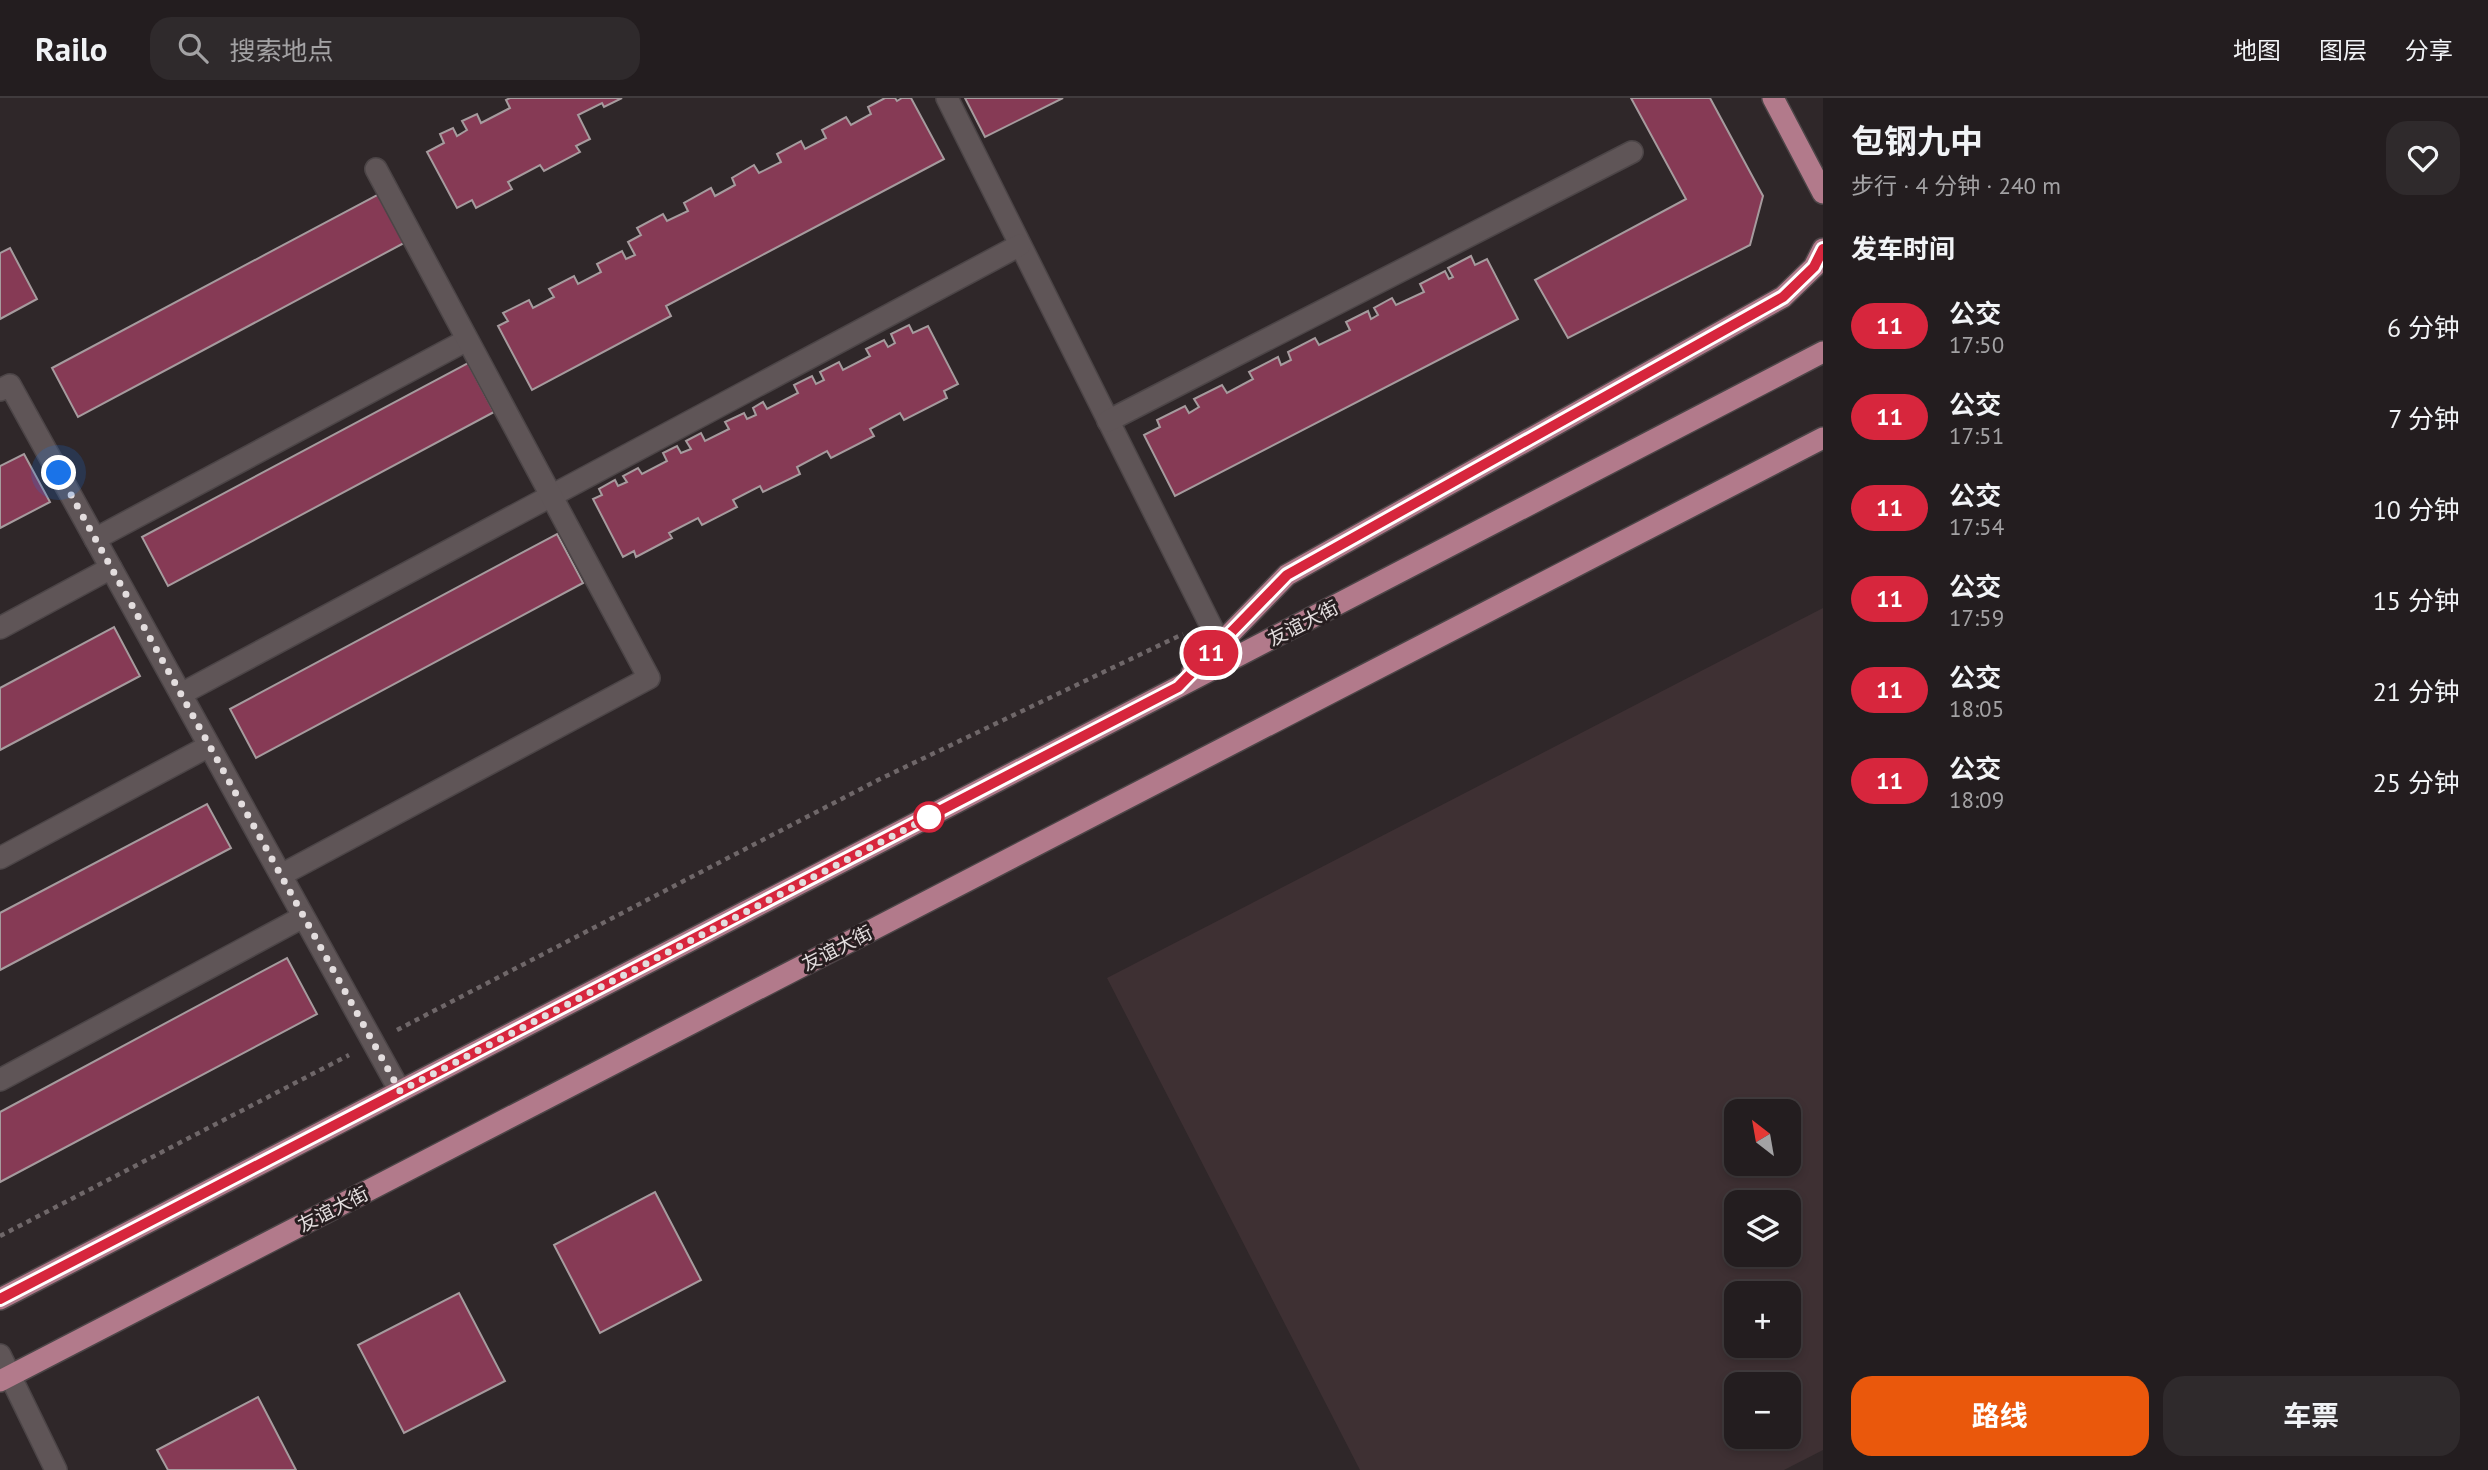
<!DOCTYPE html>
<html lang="zh">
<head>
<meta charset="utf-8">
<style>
	:root { --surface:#231d1f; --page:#2f2a2c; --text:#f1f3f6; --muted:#a3a2a4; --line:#403b3d; --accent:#ea580c }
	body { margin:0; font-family:"PT Sans","Noto Sans SC",sans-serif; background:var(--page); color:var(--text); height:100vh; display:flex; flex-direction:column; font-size:26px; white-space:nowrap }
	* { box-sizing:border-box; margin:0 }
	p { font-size:23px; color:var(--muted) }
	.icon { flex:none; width:38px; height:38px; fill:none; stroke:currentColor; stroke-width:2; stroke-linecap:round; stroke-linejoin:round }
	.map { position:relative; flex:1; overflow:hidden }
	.details { display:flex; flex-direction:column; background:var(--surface); width:665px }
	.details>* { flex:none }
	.badge { padding:0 14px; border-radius:23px; font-size:24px; line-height:46px }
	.needle { width:46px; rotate:329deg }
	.fabs { position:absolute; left:1724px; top:1001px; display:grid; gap:14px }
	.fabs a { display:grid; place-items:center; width:77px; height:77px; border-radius:14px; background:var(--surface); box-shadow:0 4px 10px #0003,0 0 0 2px var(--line); font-size:35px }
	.you { position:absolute; width:35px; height:35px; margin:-18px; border:5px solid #fff; border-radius:50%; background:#1a73e8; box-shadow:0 0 0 10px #1a73e833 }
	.map>.badge { position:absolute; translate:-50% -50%; box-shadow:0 0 0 4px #fff }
	h2 { padding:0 28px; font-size:26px; line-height:63px }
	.round { display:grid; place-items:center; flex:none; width:74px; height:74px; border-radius:21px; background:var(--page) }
	.summary { display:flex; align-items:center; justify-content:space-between; height:119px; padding:0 28px }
	h1 { font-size:33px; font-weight:700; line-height:52px }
	.button { display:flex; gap:14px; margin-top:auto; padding:14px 28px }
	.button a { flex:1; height:80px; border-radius:21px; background:var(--accent); color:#fff; font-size:28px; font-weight:700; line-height:80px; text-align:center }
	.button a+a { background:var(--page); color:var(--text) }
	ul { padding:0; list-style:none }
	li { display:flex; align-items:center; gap:21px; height:91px; padding:0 28px }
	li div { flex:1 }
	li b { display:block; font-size:26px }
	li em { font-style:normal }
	li .badge { min-width:77px; font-weight:700; text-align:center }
	header { display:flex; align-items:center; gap:42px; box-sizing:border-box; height:98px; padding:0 35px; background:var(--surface); border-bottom:2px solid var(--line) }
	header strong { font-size:33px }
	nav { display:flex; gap:38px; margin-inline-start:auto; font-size:24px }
	.search { width:490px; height:63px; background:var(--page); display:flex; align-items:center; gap:18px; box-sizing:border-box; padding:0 24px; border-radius:21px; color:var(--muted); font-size:26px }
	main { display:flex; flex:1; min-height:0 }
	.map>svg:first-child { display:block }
	.built { fill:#3e3033; fill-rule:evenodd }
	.building { fill:#863a55; stroke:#a69b9e; stroke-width:2 }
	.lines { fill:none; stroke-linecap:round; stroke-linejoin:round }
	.minor-casing { stroke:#4c4547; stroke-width:24 }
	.major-casing { stroke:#4c4547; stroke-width:24 }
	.path { stroke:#6f6769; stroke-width:4.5; stroke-dasharray:5 5; stroke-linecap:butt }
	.minor { stroke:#5f5557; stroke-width:21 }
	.major { stroke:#b27a8b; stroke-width:21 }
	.line-casing { stroke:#fff; stroke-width:16 }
	.line { stroke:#d7263d; stroke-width:10 }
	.walk { stroke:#e3ddde; stroke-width:7; stroke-dasharray:0 12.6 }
	.stop-dot { fill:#fff; stroke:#d7263d; stroke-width:3.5 }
	.labels { text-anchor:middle; stroke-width:6; stroke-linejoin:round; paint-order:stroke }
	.street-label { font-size:19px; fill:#e3ddde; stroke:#261d1f }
</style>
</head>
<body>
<header>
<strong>Railo</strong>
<div class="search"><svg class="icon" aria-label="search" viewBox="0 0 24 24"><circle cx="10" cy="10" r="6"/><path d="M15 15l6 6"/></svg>搜索地点</div>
<nav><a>地图</a><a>图层</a><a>分享</a></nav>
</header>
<main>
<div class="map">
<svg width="1823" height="1372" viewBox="0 0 1823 1372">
	<rect width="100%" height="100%" fill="#2f2729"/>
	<!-- built -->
	<path class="built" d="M1823,510V1352L1784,1372H1360L1107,880ZM1736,1013H1788V1066H1736ZM1736,1104H1788V1157H1736ZM1736,1195H1788V1248H1736ZM1736,1286H1788V1339H1736Z"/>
	<!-- building -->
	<g class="building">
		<path d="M510,0H622L604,9L602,5L578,17L590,41L576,48L580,54L544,73L540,67L508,84L512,91L476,110L472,102L457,110L427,54L444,45L440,36L453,30L457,38L467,32L462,23L477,16L481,25L510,10L506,2Z"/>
		<path d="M885,0H895L897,3L902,0H911L944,61L666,208L671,218L532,292L498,228L508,223L503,215L529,202L533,210L554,199L549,191L574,178L578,186L601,174L597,166L622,153L626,161L635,157L628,144L641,137L637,130L663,116L667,123L688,113L684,105L711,90L715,98L735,87L732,80L754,67L759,75L781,64L777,56L801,43L805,51L826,40L822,32L846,19L851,27L871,16L868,9Z"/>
		<path d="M965,0H1063L985,39Z"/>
		<path d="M1631,0H1710L1763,98L1750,147L1568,240L1535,182L1686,101Z"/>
		<path d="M379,96L404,145L78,319L52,270Z"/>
		<path d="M10,150L37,201L0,221V155Z"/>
		<path d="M1471,158L1475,167L1487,161L1518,221L1175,398L1144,337L1160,329L1157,322L1185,308L1189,315L1199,309L1194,301L1222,287L1227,295L1253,281L1249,274L1278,259L1281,267L1291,262L1288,254L1315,240L1319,247L1350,232L1346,224L1368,213L1371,221L1378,217L1374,210L1392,200L1396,207L1424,194L1420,186L1445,173L1449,181L1453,179L1448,170Z"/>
		<path d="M909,227L913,235L928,228L958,286L944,293L947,300L904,322L900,315L870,331L874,338L831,360L827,353L797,369L800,376L763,394L760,388L733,402L737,409L702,427L698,420L669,435L672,440L636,459L634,453L623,459L593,401L602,397L599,391L615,382L618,388L627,384L623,378L638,370L642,376L667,363L663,355L677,348L681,355L691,351L686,343L701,335L705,343L729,331L725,324L744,315L747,321L756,317L753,310L763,304L767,311L798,295L794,287L812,278L816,286L824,282L820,274L839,264L843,272L870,258L866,251L884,242L888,249L895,245L891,236Z"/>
		<path d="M468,265L494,314L168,488L142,439Z"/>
		<path d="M24,356L50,404L0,430V368Z"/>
		<path d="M557,436L583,485L256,660L230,611Z"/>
		<path d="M114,529L140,578L0,652V590Z"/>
		<path d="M207,706L231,750L0,872V815Z"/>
		<path d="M287,860L317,916L0,1084V1014Z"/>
		<path d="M655,1094L701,1182L600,1235L554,1147Z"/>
		<path d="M459,1195L505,1283L404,1335L358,1247Z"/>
		<path d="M258,1299L296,1372H168L157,1352Z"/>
	</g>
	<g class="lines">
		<defs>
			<g id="minor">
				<path d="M947,0L1220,546"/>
				<path d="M0,292L10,287L400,993"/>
				<path d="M1108,323L1632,54"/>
				<path d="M95,441L467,242"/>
				<path d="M0,530L111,470"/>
				<path d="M181,596L1020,147"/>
				<path d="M0,760L209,648"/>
				<path d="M281,777L649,580L376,71"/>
				<path d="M0,982L303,819"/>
				<path d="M0,1257L56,1372"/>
			</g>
			<g id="major">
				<path d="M1773,0L1823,95"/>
				<path d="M1192,575L1287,477L1783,199L1814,169L1823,151"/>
				<path d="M0,1201L1823,254"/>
				<path d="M0,1283L1823,340"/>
			</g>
		</defs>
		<!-- minor casing -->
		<use href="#minor" class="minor-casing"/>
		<!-- major casing -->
		<use href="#major" class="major-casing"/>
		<!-- path -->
		<g class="path">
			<path d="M397,932L878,682L1183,536"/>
			<path d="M0,1138L349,957"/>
		</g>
		<!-- minor -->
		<use href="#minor" class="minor"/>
		<!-- major -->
		<use href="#major" class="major"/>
	</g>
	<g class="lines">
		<defs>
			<path id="line" d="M0,1201L1178,589L1287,477L1783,199L1814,169L1823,151"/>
		</defs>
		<!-- line casing -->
		<use href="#line" class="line-casing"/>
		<!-- line -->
		<use href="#line" class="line"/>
		<!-- walk -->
		<path class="walk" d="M59,375L400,993L935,716L929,719"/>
	</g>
	<!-- markers -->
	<circle class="stop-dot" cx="929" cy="719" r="14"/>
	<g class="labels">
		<!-- street labels -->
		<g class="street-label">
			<text transform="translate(1303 525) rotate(-27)" y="7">友谊大街</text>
			<text transform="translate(837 850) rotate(-27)" y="7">友谊大街</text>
			<text transform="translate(333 1111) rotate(-27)" y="7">友谊大街</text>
		</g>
	</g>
</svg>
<div class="fabs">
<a><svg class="needle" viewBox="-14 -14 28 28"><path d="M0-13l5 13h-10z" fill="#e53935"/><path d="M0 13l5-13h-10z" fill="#a3a2a4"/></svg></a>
<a><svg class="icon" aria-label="layers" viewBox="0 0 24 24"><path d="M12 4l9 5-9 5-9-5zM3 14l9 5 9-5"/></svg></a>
<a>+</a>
<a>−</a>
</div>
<div class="you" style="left:59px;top:375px"></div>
<b class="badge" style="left:1211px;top:555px;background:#d7263d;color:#fff">11</b>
</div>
<section class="details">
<div class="summary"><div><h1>包钢九中</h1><p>步行 · 4 分钟 · 240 m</p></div><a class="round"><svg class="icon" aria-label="heart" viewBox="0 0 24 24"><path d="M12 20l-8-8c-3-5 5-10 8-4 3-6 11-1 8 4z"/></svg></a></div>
<h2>发车时间</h2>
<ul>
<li><span class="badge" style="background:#d7263d;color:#fff">11</span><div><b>公交</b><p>17:50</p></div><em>6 分钟</em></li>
<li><span class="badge" style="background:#d7263d;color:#fff">11</span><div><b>公交</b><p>17:51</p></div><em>7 分钟</em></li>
<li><span class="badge" style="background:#d7263d;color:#fff">11</span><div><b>公交</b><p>17:54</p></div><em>10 分钟</em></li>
<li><span class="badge" style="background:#d7263d;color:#fff">11</span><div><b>公交</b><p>17:59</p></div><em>15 分钟</em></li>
<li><span class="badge" style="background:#d7263d;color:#fff">11</span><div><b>公交</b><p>18:05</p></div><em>21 分钟</em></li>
<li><span class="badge" style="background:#d7263d;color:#fff">11</span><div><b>公交</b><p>18:09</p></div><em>25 分钟</em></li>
</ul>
<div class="button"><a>路线</a><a>车票</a></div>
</section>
</main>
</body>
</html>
